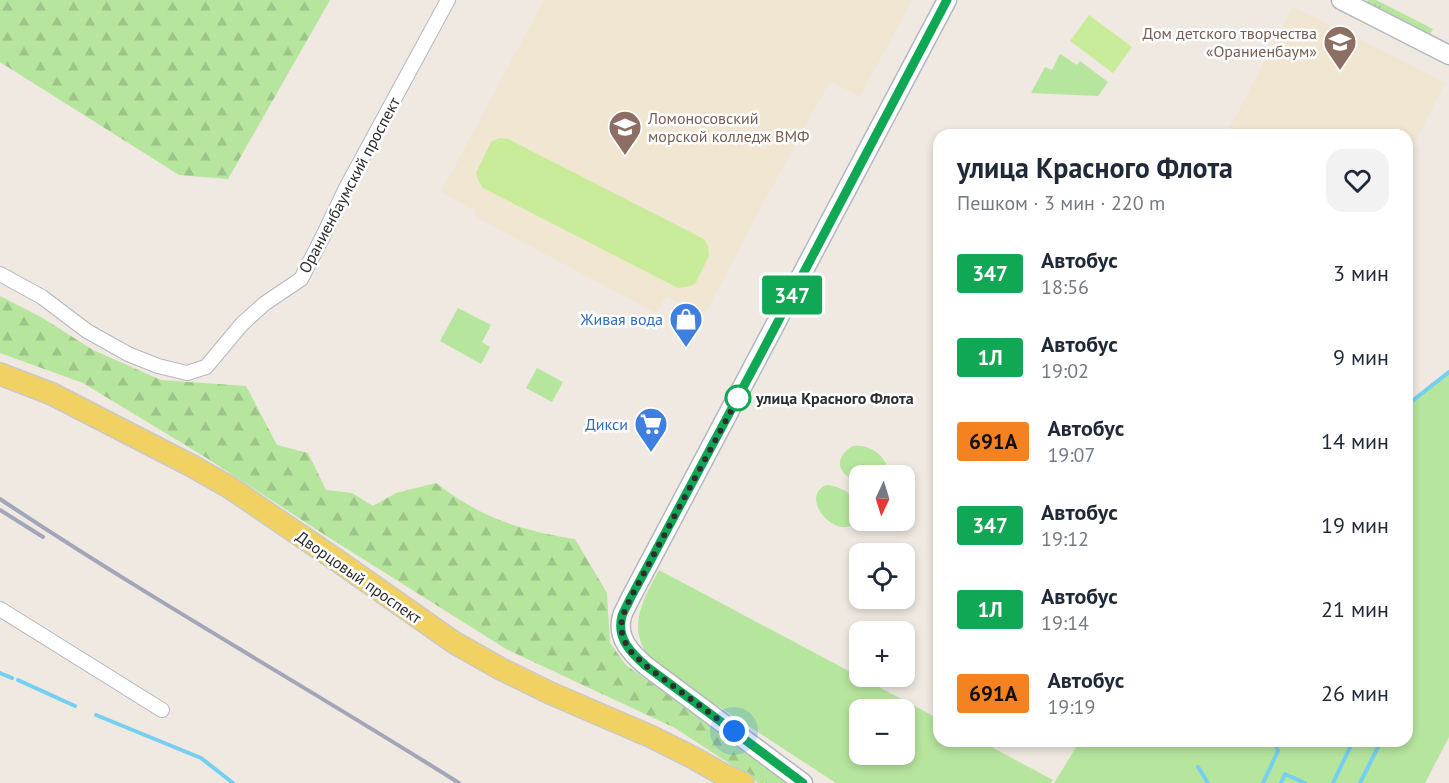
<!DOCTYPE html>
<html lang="ru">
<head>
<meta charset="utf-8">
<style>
	:root { --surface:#fff; --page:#f2f2f3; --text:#1f2937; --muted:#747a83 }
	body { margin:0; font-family:"PT Sans",sans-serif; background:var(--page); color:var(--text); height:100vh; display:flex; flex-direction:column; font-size:22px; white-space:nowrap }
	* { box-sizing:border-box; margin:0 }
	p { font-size:20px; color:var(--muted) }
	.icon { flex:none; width:33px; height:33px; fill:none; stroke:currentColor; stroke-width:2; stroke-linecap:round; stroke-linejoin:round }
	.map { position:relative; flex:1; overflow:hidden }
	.panel { position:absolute; left:933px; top:129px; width:480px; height:618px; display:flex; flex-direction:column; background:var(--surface); border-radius:18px; box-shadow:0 3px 9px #0003 }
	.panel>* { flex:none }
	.badge { padding:0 12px; border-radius:4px; font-size:21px; line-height:39px }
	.needle { width:39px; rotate:184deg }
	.tools { position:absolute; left:849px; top:465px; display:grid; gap:12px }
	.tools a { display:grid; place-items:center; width:66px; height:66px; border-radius:12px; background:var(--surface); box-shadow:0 3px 9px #0003; font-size:30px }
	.you { position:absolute; width:30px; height:30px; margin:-15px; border:4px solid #fff; border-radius:50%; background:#1a73e8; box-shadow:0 0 0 9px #1a73e833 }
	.map>.badge { position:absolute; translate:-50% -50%; box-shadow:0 0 0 3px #fff }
	.round { display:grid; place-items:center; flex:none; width:63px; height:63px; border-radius:18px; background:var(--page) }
	.headline { display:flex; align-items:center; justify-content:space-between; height:102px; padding:0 24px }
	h1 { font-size:28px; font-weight:700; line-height:45px }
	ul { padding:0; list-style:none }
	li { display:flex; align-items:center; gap:18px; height:84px; padding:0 24px }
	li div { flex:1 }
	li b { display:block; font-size:22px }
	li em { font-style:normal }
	li .badge { min-width:66px; font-weight:700; text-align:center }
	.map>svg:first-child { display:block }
	.education { fill:#f0e6d1 }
	.grass { fill:url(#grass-tufts) }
	.forest { fill:url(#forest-firs) }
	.park { fill:#b6e59e; fill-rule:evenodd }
	.pitch { fill:#c9ec9a }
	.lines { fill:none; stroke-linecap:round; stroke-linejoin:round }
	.stream { stroke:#75cff0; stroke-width:4 }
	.street-casing { stroke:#b4b7c1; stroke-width:16 }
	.secondary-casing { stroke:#b4b7c1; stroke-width:21 }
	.primary-casing { stroke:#c9c9c9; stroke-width:24 }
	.street { stroke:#fff; stroke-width:14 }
	.secondary { stroke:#fff; stroke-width:18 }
	.primary { stroke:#f2d163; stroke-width:21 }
	.rail { stroke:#a3a6b8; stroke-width:4 }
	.line-casing { stroke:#fff; stroke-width:14 }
	.line { stroke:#10a855; stroke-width:9 }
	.walk { stroke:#2e2e2e; stroke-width:6; stroke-dasharray:0 10.8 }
	.stop-dot { fill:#fff; stroke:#10a855; stroke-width:3 }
	.labels { text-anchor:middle; stroke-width:5; stroke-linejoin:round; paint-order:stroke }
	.education-label { font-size:16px; fill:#785e54; stroke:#fff; text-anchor:end }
	.street-label { font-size:16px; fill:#2e2e2e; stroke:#fff }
	.shop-label { font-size:16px; fill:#366cbe; stroke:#fff; text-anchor:end }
	.stop-label { font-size:16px; font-weight:bold; fill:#2e2e2e; stroke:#fff; text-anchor:start }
</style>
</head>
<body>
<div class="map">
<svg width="1449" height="783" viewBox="0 0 1449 783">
	<defs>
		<pattern id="grass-tufts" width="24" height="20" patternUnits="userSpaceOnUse" patternTransform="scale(1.5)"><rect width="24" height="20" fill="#b6e59e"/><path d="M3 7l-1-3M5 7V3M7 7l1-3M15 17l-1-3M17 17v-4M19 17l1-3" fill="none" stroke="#9dc588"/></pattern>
		<pattern id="forest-firs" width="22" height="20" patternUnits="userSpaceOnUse" patternTransform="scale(1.5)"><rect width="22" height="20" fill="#b6e59e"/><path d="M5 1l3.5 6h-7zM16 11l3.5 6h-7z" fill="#9dc588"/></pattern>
	</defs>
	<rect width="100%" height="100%" fill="#efe9e1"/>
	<!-- education -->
	<g class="education">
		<path d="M544,0H912L860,97L830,81L759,211L704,316L666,296L656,313L474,216L476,211L441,192Z"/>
		<path d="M1293,7L1397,58L1445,83L1407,158V135H1226Z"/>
	</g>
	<!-- grass -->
	<path class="grass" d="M1368,0H1376L1433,29L1430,34L1367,2Z"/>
	<!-- forest -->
	<g class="forest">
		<path d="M0,0H330L228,179L179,175L0,62Z"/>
		<path d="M0,296L41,317L93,350L161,380L246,386L277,445L308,453L326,490L352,493L373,506L396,493L436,483C446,490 456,498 467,504C499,524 538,533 575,539L607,593L610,643L626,665L779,775L786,783H759L675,728L506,649L325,535L205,457L83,383L0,353Z"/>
	</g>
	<!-- park -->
	<g class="park">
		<path d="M1060,54L1077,65L1080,61L1108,82L1098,96L1031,93L1045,67L1052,70Z"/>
		<path d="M458,308L491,325L482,342L490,347L481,364L440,341Z"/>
		<path d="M537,368L563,382L552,402L526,388Z"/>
		<path d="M1449,370V737L1425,783H1054L1080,741H1407V403Z"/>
		<path d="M853,446C871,444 888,457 889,475L860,476L859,483C855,480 850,478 846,475C834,464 842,452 853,446Z"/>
		<path d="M826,485C840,486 860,495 858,512C858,516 856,521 853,524C836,539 798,498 826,485Z"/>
		<path d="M659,570L939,719V741H980L1053,780L1051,783H836L661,669C656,664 649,658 645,651C628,622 646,595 659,570ZM860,710H904V754H860Z"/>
	</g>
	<!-- pitch -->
	<g class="pitch">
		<path d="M1089,15L1132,47L1113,73L1070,41Z"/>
		<path d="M499,138L508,139L704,239L708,246L709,256L695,284L687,287L678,288L483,188L478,180L476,173L491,142Z"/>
	</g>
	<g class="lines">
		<!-- stream -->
		<g class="stream">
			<path d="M1407,405L1449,372"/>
			<path d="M1407,630L1409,634L1407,637"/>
			<path d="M0,673L12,678"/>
			<path d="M18,680L75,706"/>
			<path d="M96,715L201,758L233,783"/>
			<path d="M1198,767L1208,783"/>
			<path d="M1263,783L1278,751L1276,746"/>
			<path d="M1281,783L1285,774L1305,783"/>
			<path d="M1333,783L1353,741"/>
			<path d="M1360,783L1381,741"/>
		</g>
		<defs>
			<g id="street">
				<path d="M0,274L42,297L87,331L128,354L158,366L187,373L206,367L242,324L264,304L301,279L323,236L347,186L448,0"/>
				<path d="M0,609L162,710"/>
			</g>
			<g id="secondary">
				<path d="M1341,0L1449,55"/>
				<path d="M803,783L646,666C631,653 616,638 622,616C624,610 628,604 630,599L947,0"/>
			</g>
			<path id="primary" d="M0,374L52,394L192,466L229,487L335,559L455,643L501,669L550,693L652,737L692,757L722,774L743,783"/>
		</defs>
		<!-- street casing -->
		<use href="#street" class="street-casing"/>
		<!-- secondary casing -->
		<use href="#secondary" class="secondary-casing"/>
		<!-- primary casing -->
		<use href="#primary" class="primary-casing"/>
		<!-- street -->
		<use href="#street" class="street"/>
		<!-- secondary -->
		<use href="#secondary" class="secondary"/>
		<!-- primary -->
		<use href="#primary" class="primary"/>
		<!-- rail -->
		<g class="rail">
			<path d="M0,499C150,599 307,687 459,783"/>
			<path d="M0,510L43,537"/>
		</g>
	</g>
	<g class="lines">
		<defs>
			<path id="line" d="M803,783L646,666C631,653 616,638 622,616C624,610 628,604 630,599L762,352L947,0"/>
		</defs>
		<!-- line casing -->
		<use href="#line" class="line-casing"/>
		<!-- line -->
		<use href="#line" class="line"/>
		<!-- walk -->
		<path class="walk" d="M734,731L646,666L632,653L625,642L621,630L622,617L630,599L738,398"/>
	</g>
	<!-- icons -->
	<defs>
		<symbol id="school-pin" viewBox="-11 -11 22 30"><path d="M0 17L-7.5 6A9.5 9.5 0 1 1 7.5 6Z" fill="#8d6e63" stroke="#fff"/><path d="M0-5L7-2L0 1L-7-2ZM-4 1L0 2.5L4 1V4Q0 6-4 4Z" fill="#fff"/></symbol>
		<symbol id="university-pin" viewBox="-11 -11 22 30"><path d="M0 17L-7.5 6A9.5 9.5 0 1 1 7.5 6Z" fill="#8d6e63" stroke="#fff"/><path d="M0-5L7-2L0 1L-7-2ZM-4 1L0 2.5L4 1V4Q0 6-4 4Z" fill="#fff"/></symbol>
		<symbol id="shop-pin" viewBox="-11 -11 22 30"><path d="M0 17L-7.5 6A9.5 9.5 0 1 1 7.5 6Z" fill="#3f7fe0" stroke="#fff"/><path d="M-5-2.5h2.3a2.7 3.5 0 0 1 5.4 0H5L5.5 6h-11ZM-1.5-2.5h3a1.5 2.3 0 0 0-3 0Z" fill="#fff"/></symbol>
		<symbol id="supermarket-pin" viewBox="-11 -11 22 30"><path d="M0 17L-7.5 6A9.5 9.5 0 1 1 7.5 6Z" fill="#3f7fe0" stroke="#fff"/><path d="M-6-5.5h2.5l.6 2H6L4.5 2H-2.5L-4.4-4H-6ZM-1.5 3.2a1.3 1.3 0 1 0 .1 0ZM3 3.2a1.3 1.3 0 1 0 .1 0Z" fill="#fff"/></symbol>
	</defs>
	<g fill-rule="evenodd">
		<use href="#school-pin" x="1321" y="23" width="38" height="52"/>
		<use href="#university-pin" x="606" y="108" width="38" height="52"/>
		<use href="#shop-pin" x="667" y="300" width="38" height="52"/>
		<use href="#supermarket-pin" x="632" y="405" width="38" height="52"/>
	</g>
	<!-- markers -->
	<circle class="stop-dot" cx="738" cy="398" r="12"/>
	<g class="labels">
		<!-- education labels -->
		<g class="education-label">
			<text x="1317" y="39">Дом детского творчества<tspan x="1317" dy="18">«Ораниенбаум»</tspan></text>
			<text x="648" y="124" text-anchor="start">Ломоносовский<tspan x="648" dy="18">морской колледж ВМФ</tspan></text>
		</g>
		<!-- street labels -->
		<g class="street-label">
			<text transform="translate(349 185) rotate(-62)" y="6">Ораниенбаумский проспект</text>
			<text transform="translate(359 577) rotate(35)" y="6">Дворцовый проспект</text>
		</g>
		<!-- shop labels -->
		<g class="shop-label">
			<text x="663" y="325">Живая вода</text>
			<text x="628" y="430">Дикси</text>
		</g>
		<!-- stop labels -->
		<g class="stop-label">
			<text x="756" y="404">улица Красного Флота</text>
		</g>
	</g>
</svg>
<div class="tools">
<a><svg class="needle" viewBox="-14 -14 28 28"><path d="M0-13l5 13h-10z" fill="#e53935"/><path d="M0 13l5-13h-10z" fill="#747a83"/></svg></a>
<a><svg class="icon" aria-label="locate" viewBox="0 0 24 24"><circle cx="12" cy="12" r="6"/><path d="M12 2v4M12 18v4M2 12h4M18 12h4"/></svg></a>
<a>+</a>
<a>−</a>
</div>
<div class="you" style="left:734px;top:731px"></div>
<b class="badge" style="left:792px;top:295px;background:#10a855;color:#fff">347</b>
<section class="panel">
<div class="headline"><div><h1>улица Красного Флота</h1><p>Пешком · 3 мин · 220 m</p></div><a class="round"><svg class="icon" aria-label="heart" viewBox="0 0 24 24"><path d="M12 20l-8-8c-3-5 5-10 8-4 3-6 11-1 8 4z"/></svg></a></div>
<ul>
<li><span class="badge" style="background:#10a855;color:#fff">347</span><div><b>Автобус</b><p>18:56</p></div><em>3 мин</em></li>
<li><span class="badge" style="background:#10a855;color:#fff">1Л</span><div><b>Автобус</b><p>19:02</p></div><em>9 мин</em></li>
<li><span class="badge" style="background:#f58220;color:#111">691А</span><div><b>Автобус</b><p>19:07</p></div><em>14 мин</em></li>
<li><span class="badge" style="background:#10a855;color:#fff">347</span><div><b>Автобус</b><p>19:12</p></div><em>19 мин</em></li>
<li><span class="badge" style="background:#10a855;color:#fff">1Л</span><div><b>Автобус</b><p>19:14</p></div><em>21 мин</em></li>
<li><span class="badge" style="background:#f58220;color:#111">691А</span><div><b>Автобус</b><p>19:19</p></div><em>26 мин</em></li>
</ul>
</section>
</div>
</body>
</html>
